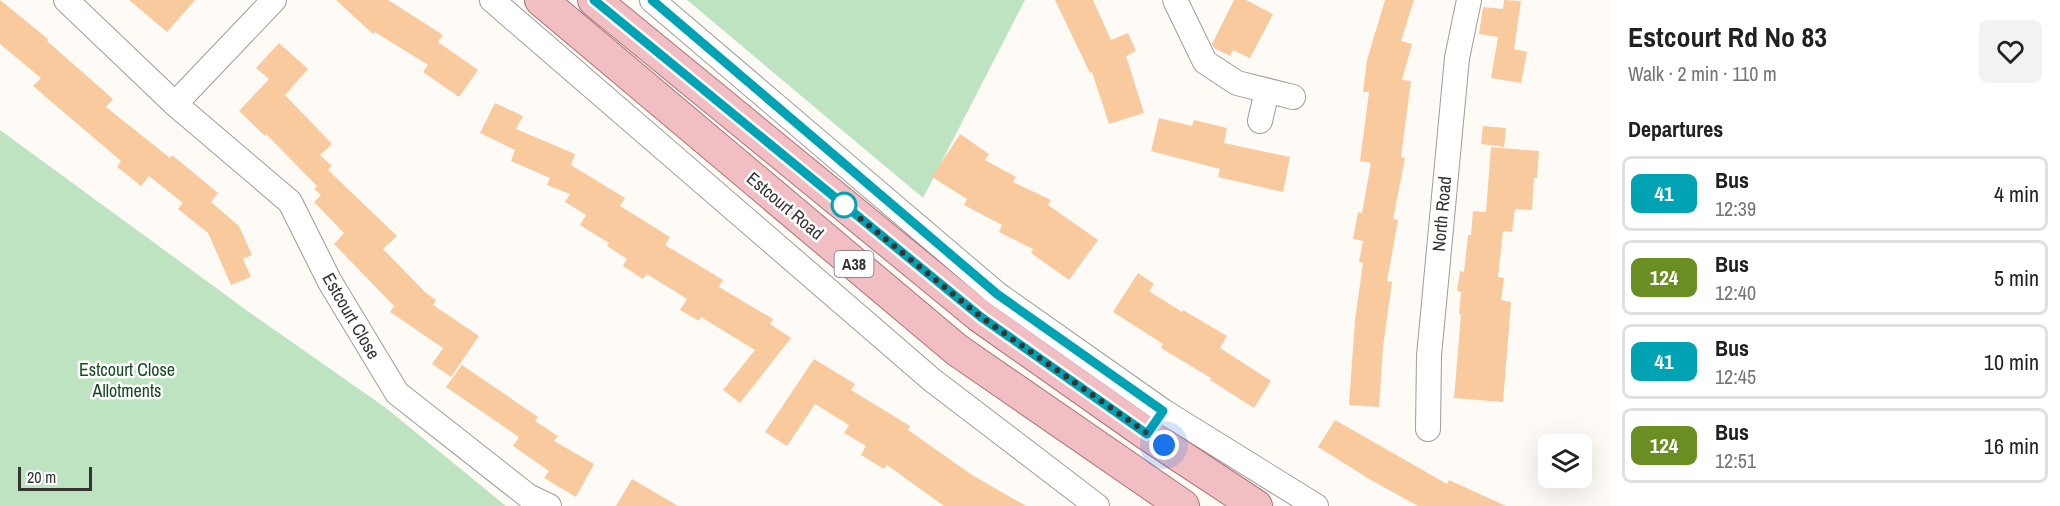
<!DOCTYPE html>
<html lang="en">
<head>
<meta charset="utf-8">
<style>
	:root { --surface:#fff; --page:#f2f2f2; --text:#202124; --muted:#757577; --line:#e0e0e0 }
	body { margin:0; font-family:"Archivo Narrow",sans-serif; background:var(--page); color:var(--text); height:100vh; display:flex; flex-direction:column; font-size:22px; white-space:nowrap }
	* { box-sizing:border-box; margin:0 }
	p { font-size:20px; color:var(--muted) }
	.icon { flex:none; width:33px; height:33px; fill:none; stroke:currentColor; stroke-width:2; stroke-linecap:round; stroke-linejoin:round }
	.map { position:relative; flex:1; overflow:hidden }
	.side { display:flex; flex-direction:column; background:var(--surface); width:450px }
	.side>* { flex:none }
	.badge { padding:0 12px; border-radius:9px; font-size:21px; line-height:39px }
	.fabs { position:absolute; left:1538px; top:434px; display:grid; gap:12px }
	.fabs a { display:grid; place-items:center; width:54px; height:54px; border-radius:9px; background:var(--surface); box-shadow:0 6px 24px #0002; font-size:30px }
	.scale { position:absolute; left:18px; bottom:15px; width:74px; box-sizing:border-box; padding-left:6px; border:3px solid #363433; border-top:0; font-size:16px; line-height:21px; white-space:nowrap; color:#363433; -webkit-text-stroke:4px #fff; paint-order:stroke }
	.you { position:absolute; width:30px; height:30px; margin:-15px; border:4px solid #fff; border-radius:50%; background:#1a73e8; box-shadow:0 0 0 9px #1a73e833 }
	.map>.badge { position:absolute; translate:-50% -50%; box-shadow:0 0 0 3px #fff }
	h2 { padding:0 18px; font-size:22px; line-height:54px }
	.round { display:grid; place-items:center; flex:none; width:63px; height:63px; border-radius:9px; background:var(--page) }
	.overview { display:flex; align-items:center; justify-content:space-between; height:102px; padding:0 18px }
	h1 { font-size:28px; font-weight:700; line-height:45px }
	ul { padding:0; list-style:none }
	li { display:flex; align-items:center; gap:18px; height:75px; margin:0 12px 9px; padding:0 6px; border:3px solid var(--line); border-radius:9px }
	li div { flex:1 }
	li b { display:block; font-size:22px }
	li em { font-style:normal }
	li .badge { min-width:66px; font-weight:700; text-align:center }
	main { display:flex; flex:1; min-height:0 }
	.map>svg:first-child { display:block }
	.green { fill:#bde3c0 }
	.building { fill:#f9ca9e }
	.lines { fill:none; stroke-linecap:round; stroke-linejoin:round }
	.minor-casing { stroke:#9f9c98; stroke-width:26 }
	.major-casing { stroke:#aa7377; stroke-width:34 }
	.minor { stroke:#fff; stroke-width:24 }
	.major { stroke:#f1bfc3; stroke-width:32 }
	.line-casing { stroke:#fff; stroke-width:14 }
	.line { stroke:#00a3b4; stroke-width:9 }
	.walk { stroke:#363433; stroke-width:6; stroke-dasharray:0 10.8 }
	.stop-dot { fill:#fff; stroke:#00a3b4; stroke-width:3 }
	.labels { text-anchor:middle; stroke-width:5; stroke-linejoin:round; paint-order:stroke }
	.shield { fill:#fff; stroke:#727170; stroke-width:1.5 }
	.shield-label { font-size:16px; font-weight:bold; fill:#363433 }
	.street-label { font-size:18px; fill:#363433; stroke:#fff }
	.park-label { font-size:18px; fill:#164920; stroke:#fff }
</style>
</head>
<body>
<main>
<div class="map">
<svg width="1610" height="506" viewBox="0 0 1610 506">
	<rect width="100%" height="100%" fill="#fefbf7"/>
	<!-- green -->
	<g class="green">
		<path d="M687,0H1025L923,198Z"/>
		<path d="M0,130L249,312L386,408L506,506H0Z"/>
	</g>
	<!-- building -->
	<g class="building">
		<path d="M0,0L48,39L47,41L113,99L106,107L170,158L172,155L218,193L211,202L239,226L252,255L243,259L251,277L231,285L208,233L178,209L183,203L149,176L141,186L117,167L121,161L33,86L41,78L0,44Z"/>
		<path d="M129,0H195L167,32Z"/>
		<path d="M336,0H388L443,35L438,42L478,70L459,97L423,72L428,65L375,32L373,34Z"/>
		<path d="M1055,0H1093L1111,40L1128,33L1136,51L1126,56L1144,113L1109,124L1092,72L1090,73Z"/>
		<path d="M1234,0H1246L1273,14L1250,58L1233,50L1230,56L1214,48L1212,44Z"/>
		<path d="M1385,0H1414L1401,41L1412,44L1402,80L1411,81L1401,157L1405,158L1393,219L1398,220L1387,281L1392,282L1383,347L1379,407L1349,405L1355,320L1363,263L1359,262L1363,241L1353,239L1358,212L1362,213L1371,163L1360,161L1369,92H1363L1367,60Z"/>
		<path d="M1504,0L1521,1L1514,49L1527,52L1521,83L1491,78L1498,37L1479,34L1483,7L1503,9Z"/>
		<path d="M279,43L308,69L285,95L332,144L320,155L332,166L328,170L397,236L383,249L426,293L436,300L433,305L479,336L451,377L432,364L443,348L390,312L394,306L334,244L344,233L314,202L321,195L314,189L317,186L266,134L265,136L239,111L269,79L256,68Z"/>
		<path d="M495,103L523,116L516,129L575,154L571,165L625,198L620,206L670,237L665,245L723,280L719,287L773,319L770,324L791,338L740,403L723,390L755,350L701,317L699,321L680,310L687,299L647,274L643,279L623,266L627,259L607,246L609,243L580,225L586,215L565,202L570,194L547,185L550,178L511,161L515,150L480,133Z"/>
		<path d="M1159,118L1192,126L1194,120L1227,128L1224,143L1290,157L1283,192L1218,177L1220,169L1151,151Z"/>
		<path d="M1483,126L1506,128L1504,147L1481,144Z"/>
		<path d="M960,134L989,154L985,160L1016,177L1013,182L1051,200L1048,205L1098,240L1069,280L1031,253L1033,249L999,232L1002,225L964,205L967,199L932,177Z"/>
		<path d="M1491,147L1539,151L1537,178H1534L1532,210L1515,209L1512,232L1503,231L1498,277L1504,278L1501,300L1511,302L1503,402L1454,398L1461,314H1459L1461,292L1457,291L1460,271L1464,272L1468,235H1471L1473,211L1486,212Z"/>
		<path d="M1138,273L1154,284L1149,291L1182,312L1183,310L1227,336L1220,348L1271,381L1254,408L1210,380L1211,378L1161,348L1163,344L1113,312Z"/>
		<path d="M814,359L855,384L851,390L910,426L908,430L972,475L1026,506H944L887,465L884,469L861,455L866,446L844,433L849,425L815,404L787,446L765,432Z"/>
		<path d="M462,365L538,417L535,421L558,436L554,441L594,464L576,497L544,478L549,471L513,446L519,437L446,387Z"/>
		<path d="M1335,420L1447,484L1449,480L1506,506H1418L1371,480L1318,447Z"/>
		<path d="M632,479L678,506H616Z"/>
	</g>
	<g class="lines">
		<defs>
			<g id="minor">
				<path d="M66,0L175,104L290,202L330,282L397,393L528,496L549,506"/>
				<path d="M492,0L932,380L1097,506"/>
				<path d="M652,0L997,294L1163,411L1316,506"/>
				<path d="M1175,0L1205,62L1237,83L1293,97"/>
				<path d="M175,104L274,0"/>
				<path d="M1260,121L1267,91"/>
				<path d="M1428,429L1429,356L1457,58L1469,0"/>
			</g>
			<g id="major">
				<path d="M541,0L957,350L1183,506"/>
				<path d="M594,0L981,317L1147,434L1256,506"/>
			</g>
		</defs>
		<!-- minor casing -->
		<use href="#minor" class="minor-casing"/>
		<!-- major casing -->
		<use href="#major" class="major-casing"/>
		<!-- minor -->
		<use href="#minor" class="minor"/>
		<!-- major -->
		<use href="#major" class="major"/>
	</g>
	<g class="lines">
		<defs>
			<path id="line" d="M594,0L981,317L1147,434L1163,411L997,294L652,0"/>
		</defs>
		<!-- line casing -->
		<use href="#line" class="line-casing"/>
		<!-- line -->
		<use href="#line" class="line"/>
		<!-- walk -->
		<path class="walk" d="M844,205L981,317L1164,445"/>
	</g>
	<!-- markers -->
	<circle class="stop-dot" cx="844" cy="205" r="12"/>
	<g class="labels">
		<!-- shield labels -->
		<rect class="shield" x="834.5" y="251" width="39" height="26" rx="4.5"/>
		<g class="shield-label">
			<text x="854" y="270">A38</text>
		</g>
		<!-- street labels -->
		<g class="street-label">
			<text transform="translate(785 206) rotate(40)" y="6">Estcourt Road</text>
			<text transform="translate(1442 214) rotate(-85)" y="6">North Road</text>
			<text transform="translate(351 316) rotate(60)" y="6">Estcourt Close</text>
		</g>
		<!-- park labels -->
		<g class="park-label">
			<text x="127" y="376">Estcourt Close<tspan x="127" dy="21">Allotments</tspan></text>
		</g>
	</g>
</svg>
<div class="fabs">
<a><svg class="icon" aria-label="layers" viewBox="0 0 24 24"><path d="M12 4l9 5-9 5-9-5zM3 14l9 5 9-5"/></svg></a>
</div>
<div class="scale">20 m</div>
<div class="you" style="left:1164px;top:445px"></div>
</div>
<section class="side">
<div class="overview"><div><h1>Estcourt Rd No 83</h1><p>Walk · 2 min · 110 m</p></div><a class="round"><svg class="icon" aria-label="heart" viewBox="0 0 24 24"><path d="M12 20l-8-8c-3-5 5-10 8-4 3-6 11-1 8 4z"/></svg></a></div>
<h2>Departures</h2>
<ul>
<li><span class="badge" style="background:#00a3b4;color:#fff">41</span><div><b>Bus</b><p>12:39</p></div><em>4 min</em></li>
<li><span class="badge" style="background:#6b8e23;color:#fff">124</span><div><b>Bus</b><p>12:40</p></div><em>5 min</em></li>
<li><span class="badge" style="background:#00a3b4;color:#fff">41</span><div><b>Bus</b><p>12:45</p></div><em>10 min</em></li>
<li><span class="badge" style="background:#6b8e23;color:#fff">124</span><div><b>Bus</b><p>12:51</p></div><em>16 min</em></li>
</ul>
</section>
</main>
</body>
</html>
